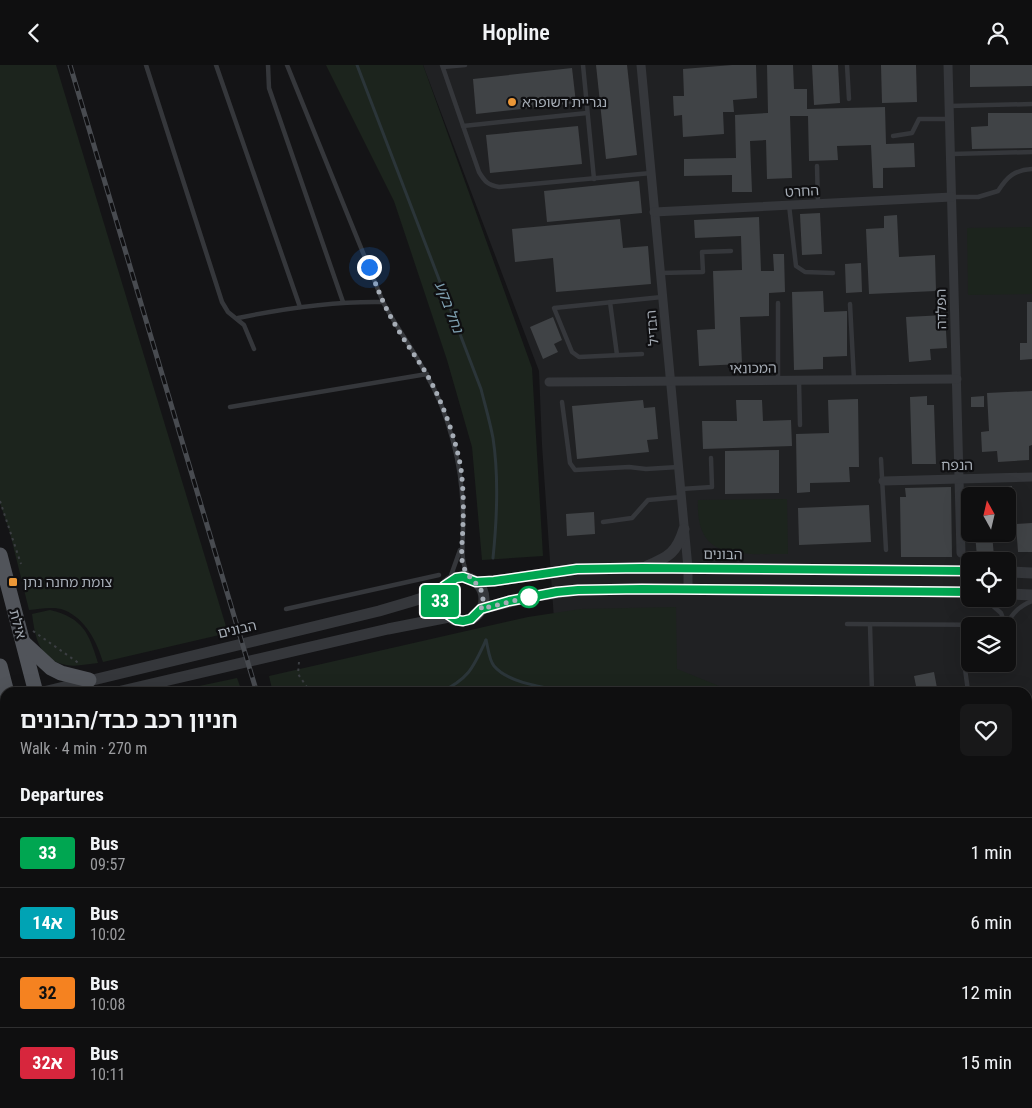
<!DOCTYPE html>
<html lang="en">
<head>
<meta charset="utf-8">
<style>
	:root { --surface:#0f0f10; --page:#181819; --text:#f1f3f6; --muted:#9b9c9f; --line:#2f2f30 }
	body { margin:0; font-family:"Roboto Condensed","Noto Sans Hebrew",sans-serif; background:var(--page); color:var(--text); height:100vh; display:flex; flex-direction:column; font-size:19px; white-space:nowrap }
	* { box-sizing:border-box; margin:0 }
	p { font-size:16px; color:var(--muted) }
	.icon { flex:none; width:28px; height:28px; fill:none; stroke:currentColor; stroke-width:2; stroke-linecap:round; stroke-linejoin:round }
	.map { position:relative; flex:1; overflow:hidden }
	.panel { position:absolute; left:0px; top:622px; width:1032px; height:421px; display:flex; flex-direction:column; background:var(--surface); border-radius:15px 15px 0 0; box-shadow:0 5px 20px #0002,0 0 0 1px var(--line) }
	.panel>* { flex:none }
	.badge { padding:0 10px; border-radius:4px; font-size:18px; line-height:32px }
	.needle { width:32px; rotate:352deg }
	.buttons { position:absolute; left:961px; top:422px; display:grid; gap:10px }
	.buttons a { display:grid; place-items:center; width:55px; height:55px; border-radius:8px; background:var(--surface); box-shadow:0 5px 20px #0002,0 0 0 1px var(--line); font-size:25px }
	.you { position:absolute; width:25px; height:25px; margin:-12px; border:4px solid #fff; border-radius:50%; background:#1a73e8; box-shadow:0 0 0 8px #1a73e833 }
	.map>.badge { position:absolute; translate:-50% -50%; box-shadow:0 0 0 2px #fff }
	h2 { padding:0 20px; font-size:19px; line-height:45px }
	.round { display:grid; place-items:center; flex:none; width:52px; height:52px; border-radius:8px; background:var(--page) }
	.headline { display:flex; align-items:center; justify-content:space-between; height:85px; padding:0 20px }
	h1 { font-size:24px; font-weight:600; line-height:38px }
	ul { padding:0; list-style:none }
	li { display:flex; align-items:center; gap:15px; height:70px; padding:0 20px; border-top:1px solid var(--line) }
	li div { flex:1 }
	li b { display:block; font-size:19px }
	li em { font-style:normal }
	li .badge { min-width:55px; font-weight:700; text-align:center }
	header { display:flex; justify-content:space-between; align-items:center; height:65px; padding:0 20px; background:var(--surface); font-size:22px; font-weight:600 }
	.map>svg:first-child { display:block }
	.built { fill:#202123; fill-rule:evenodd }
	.green { fill:#1c241d }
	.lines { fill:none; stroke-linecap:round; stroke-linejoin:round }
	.stream { stroke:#2b3539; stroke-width:3 }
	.building { fill:#404346 }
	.path { stroke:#3b3e42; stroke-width:2; stroke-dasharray:2.5 4; stroke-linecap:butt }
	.service { stroke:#35373b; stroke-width:4.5 }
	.minor { stroke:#35373b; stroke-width:9 }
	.tertiary { stroke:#35373b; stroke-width:11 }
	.primary { stroke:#51545a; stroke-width:15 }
	.rail-casing { stroke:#484b50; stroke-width:5 }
	.rail { stroke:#0f0f11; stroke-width:3; stroke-dasharray:9; stroke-linecap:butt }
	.line-casing { stroke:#fff; stroke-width:11 }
	.line { stroke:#00a651; stroke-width:8 }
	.walk { stroke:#a6adb6; stroke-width:5; stroke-dasharray:0 9 }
	.poi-dot { fill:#eb9737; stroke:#0f0f11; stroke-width:2 }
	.stop-dot { fill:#fff; stroke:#00a651; stroke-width:2.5 }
	.labels { text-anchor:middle; stroke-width:4.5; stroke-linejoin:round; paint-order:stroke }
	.poi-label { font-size:14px; fill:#a6adb6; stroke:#0f0f11; text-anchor:start }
	.street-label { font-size:14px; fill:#a6adb6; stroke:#0f0f11 }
	.water-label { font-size:15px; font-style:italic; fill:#7e9fb0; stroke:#0f0f11 }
</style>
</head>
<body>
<header><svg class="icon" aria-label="back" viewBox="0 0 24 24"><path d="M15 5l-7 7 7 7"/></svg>Hopline<svg class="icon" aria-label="person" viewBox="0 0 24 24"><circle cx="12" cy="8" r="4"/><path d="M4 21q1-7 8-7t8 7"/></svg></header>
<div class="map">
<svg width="1032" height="1043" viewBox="0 0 1032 1043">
	<rect width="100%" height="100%" fill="#141416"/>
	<!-- built -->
	<path class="built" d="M423,0H1032V1043H383V1039H1028V628L559,627L542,380L539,306ZM970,431H1008V469H970ZM970,496H1008V534H970ZM970,561H1008V599H970Z"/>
	<!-- green -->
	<g class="green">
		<path d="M0,0H56L228,568L103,597C97,577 86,554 64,545C54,541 40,544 29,545L10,468L0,438Z"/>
		<path d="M326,0H423L532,303L543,491L482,495L472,382L447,295L394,136Z"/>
		<path d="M1032,162V229L968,230L967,163Z"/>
		<path d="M787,434L788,489C742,488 695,499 698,435Z"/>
		<path d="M676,542L677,604L734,627L273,628L269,611L528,552L581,544Z"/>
		<path d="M50,545C83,553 89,568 98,598C88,599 76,602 66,600C39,595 35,572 32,549Z"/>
		<path d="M237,613L242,627H171Z"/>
		<path d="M1032,689V811L1028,812V690Z"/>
		<rect x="156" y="1039" width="155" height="4"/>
		<rect x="332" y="1039" width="46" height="4"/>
		<rect x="778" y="1039" width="40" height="4"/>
	</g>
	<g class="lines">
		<!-- stream -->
		<g class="stream">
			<path d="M357,0L481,324C485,340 490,357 493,373C499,412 497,454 493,493"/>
			<path d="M486,575C488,582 489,595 494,601C510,620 551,623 575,628"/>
			<path d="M439,628C469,614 473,603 486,575"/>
			<path d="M1028,774H1032"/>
			<path d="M252,1039L254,1043"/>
		</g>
	</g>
	<!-- building -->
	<g class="building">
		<path d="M596,0H627L637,90L606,94Z"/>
		<path d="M732,0H756L757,33L733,35L734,47H723L724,69L683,72L682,50L674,51L673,31H684L683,4Z"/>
		<path d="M767,0H793L794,24H807V44L885,42L886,79L914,78L915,102L883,103V123H873L871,80L837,81L838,95L809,96L808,51H790L792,113L767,114L766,75L750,76L752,127H732V110L684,111V94L736,93L735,50L768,48Z"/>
		<path d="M812,0H838L840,38L814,40Z"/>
		<path d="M881,0H916L917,37L882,38Z"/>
		<path d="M970,0H1032V21L970,22Z"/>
		<path d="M572,3L576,38L476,49L473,14Z"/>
		<path d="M988,48H1032V83L972,84L971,62L988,61Z"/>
		<path d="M578,61L582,99L490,108L486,70Z"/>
		<path d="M639,116L642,148L547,157L544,126Z"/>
		<path d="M820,148L822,189L802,190L800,149Z"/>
		<path d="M897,150L899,192L935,190L936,226L869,229L866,164L884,163V151Z"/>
		<path d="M759,152L761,206H774L773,189H784L785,227L769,228V251L740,252L742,299L699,301L697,265L715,264L713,206L742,205L741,171L695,173L694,155Z"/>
		<path d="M620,154L623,183L648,181L651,219L556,227L553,193L515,197L512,164Z"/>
		<path d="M861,198L862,227L846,228L845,199Z"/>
		<path d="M823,226L824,247L847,246V291L823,292V304L794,305L792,227Z"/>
		<path d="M1027,237H1032V294L1020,295V278H1027Z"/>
		<path d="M945,250L947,283L930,284L931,295L909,297L906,252Z"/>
		<path d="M553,252L562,275L554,279L558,287L543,294L530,262Z"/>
		<path d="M1032,326V380L1029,381V395L998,397L997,386L982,387L981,367L989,366L987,328Z"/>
		<path d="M927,331V340H934L936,399H912L910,332Z"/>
		<path d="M984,331V342H971V332Z"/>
		<path d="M858,334L859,402H849L850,417L810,418V427L797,428L796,369L829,368L828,335Z"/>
		<path d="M643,335L644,343L655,342L658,374L647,375L649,387L577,394L572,341Z"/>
		<path d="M736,335H762L763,356L791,355L792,381L703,384L702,356H737Z"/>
		<path d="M779,385V428L725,429V386Z"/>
		<path d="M999,421H1012V449H1008V431H999Z"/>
		<path d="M951,422L952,492H901L900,432H906L905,423Z"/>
		<path d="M989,422L990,431H973L972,423Z"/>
		<path d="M869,440L871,477L799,480L798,443Z"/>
		<path d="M594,447L595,469L567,471L566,449Z"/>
		<path d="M1032,458V487H1018L1016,459Z"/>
		<path d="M975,469H992L994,491L977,492Z"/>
		<path d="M934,607L937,623L917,626L914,611Z"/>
		<path d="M0,806L5,822V832L0,833Z"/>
		<rect x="1028" y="827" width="4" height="31"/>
		<path d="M1028,956H1032L1031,1016L1028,992Z"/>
		<rect x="730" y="1039" width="34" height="4"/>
		<path d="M938,1039H951V1043H939Z"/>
	</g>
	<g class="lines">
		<!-- path -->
		<g class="path">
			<path d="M0,436L21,499"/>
			<path d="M33,566L80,599"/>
			<path d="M299,597L298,609L311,628"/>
			<path d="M0,706L5,720"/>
			<path d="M167,1043L168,1039"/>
			<path d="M362,1043V1039"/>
		</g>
		<!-- service -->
		<g class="service">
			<path d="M146,0L222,237L228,247L244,260L254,284"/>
			<path d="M216,0L300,242"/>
			<path d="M268,0L269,23L343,237"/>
			<path d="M287,0L383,237C396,262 413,284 426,309C438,329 447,353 453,376C460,402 463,427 463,454C464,475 458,495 470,514"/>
			<path d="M442,0L479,107C485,117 488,120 499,122L651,108"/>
			<path d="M583,0L594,114"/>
			<path d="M847,0L849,34"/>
			<path d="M443,2L465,0"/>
			<path d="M949,41L1032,39"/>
			<path d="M463,61L587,48"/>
			<path d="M893,71L912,68L919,54H949"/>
			<path d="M951,89L1032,87"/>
			<path d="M817,101L818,139"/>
			<path d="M952,132H978L998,126C1007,112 1014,105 1032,104"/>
			<path d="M789,140L796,201L805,207L833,208"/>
			<path d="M660,208L703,207L702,187L731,186"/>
			<path d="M610,237L617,290"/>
			<path d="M778,238V316"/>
			<path d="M850,239L854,315"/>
			<path d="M238,253C286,243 334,236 383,237"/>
			<path d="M642,289L579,292L572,287L554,243L662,232"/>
			<path d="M799,316L800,360"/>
			<path d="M562,337L570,398L575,405L629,402L646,404L678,402"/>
			<path d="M230,342L427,309"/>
			<path d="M881,394L886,485"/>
			<path d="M681,424L712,422L711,393"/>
			<path d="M603,457L632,453L648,435L681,432"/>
			<path d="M449,516L460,485"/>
			<path d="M985,534L1001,548L1006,561"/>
			<path d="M286,544L439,510"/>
			<path d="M847,559L1006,560"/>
			<path d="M870,560L872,628"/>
			<path d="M1006,560C1013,548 1019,541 1032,536"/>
			<path d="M968,626L963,589H970"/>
			<path d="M1028,865L1032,864"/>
			<path d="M986,1039L987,1043"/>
			<path d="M620,1043L634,1039"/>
		</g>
		<!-- minor -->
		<g class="minor">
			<path d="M641,0L688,503V524"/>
			<path d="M948,0L961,488"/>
			<path d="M654,147L952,132"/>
			<path d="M549,317L957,314"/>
			<path d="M883,416L1032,412"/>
			<path d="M1028,897H1032"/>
			<path d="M698,1039L699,1043"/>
		</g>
		<!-- tertiary -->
		<g class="tertiary">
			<path d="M647,501C669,492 677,487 684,464"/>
			<path d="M1008,507L1032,508"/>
			<circle cx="462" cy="534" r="22"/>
			<path d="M476,517L494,516L577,504L642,503L970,506"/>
			<path d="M1008,529L1032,530"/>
			<path d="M481,544L529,532L578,525L641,524L970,527"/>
			<path d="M39,628L379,546L413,536L441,527"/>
			<path d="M113,628L388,564L449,552"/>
			<path d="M0,637L5,636"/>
			<path d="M0,653L5,652"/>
		</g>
		<!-- primary -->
		<g class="primary">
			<path d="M0,490L36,628"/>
			<path d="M24,578L51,603L61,608L89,615"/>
			<path d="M0,601L7,628"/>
			<path d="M0,665L5,668"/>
			<path d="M111,1039L112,1043"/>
			<path d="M139,1039V1043"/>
		</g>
		<defs>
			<g id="rail">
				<path d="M70,0L257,628"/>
				<path d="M322,1043V1039"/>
			</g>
		</defs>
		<!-- rail casing -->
		<use href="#rail" class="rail-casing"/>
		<!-- rail -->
		<use href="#rail" class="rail"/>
	</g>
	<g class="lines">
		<defs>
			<path id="line" d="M970,506L642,503L577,504L494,516L476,517L463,512L456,513L444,521L440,534L444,547L456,555L463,556L471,554L481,544L509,536L557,527L578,525L642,524L970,527"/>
		</defs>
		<!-- line casing -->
		<use href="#line" class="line-casing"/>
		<!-- line -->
		<use href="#line" class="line"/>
		<!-- walk -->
		<path class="walk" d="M369,202C376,219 382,237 392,254C402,273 415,290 426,308C442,335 456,374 461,404C463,421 464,440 463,457C463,470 461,482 462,495C465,519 490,517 481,544L529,532"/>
	</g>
	<!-- markers -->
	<g class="poi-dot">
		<circle cx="512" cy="37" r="5"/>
		<rect x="8" y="512" width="10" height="10" rx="2.5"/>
	</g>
	<circle class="stop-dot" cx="529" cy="532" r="10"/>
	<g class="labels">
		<!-- poi labels -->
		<g class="poi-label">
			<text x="522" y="42">נגריית דשופרא</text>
			<text x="23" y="522">צומת מחנה נתן</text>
		</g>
		<!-- street labels -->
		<g class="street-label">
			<text transform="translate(802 126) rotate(-3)" y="5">החרט</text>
			<text transform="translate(941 244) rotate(-91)" y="5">הפלדה</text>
			<text transform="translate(652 263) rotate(-95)" y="5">הבדיל</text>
			<text transform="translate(753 303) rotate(-1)" y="5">המכונאי</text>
			<text transform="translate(957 400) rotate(-1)" y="5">הנפח</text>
			<text transform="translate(723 489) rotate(1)" y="5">הבונים</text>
			<text transform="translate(18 559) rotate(75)" y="5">אילת</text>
			<text transform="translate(237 564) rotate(-13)" y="5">הבונים</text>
		</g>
		<!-- water labels -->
		<g class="water-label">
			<text transform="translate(449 242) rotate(69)" y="5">נחל בקע</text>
		</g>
	</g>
</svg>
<div class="buttons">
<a><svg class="needle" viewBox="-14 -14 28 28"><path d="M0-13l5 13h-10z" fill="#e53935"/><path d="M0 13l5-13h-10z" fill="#9b9c9f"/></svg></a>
<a><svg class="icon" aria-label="locate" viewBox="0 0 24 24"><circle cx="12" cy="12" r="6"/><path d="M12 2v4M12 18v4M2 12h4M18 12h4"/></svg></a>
<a><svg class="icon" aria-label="layers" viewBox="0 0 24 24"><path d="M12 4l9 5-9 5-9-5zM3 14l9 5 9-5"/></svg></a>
</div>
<div class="you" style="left:369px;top:202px"></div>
<b class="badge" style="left:440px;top:536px;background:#00a651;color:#fff">33</b>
<section class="panel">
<div class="headline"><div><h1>חניון רכב כבד/הבונים</h1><p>Walk · 4 min · 270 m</p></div><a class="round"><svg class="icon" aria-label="heart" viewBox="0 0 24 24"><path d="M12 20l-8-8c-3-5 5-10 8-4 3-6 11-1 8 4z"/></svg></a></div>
<h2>Departures</h2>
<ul>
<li><span class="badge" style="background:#00a651;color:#fff">33</span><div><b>Bus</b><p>09:57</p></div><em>1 min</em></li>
<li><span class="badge" style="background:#00a3b4;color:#fff">14א</span><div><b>Bus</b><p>10:02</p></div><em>6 min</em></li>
<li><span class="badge" style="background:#f58220;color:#111">32</span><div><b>Bus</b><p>10:08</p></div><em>12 min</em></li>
<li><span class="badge" style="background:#d7263d;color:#fff">32א</span><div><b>Bus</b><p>10:11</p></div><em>15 min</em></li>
</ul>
</section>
</div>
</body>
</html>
